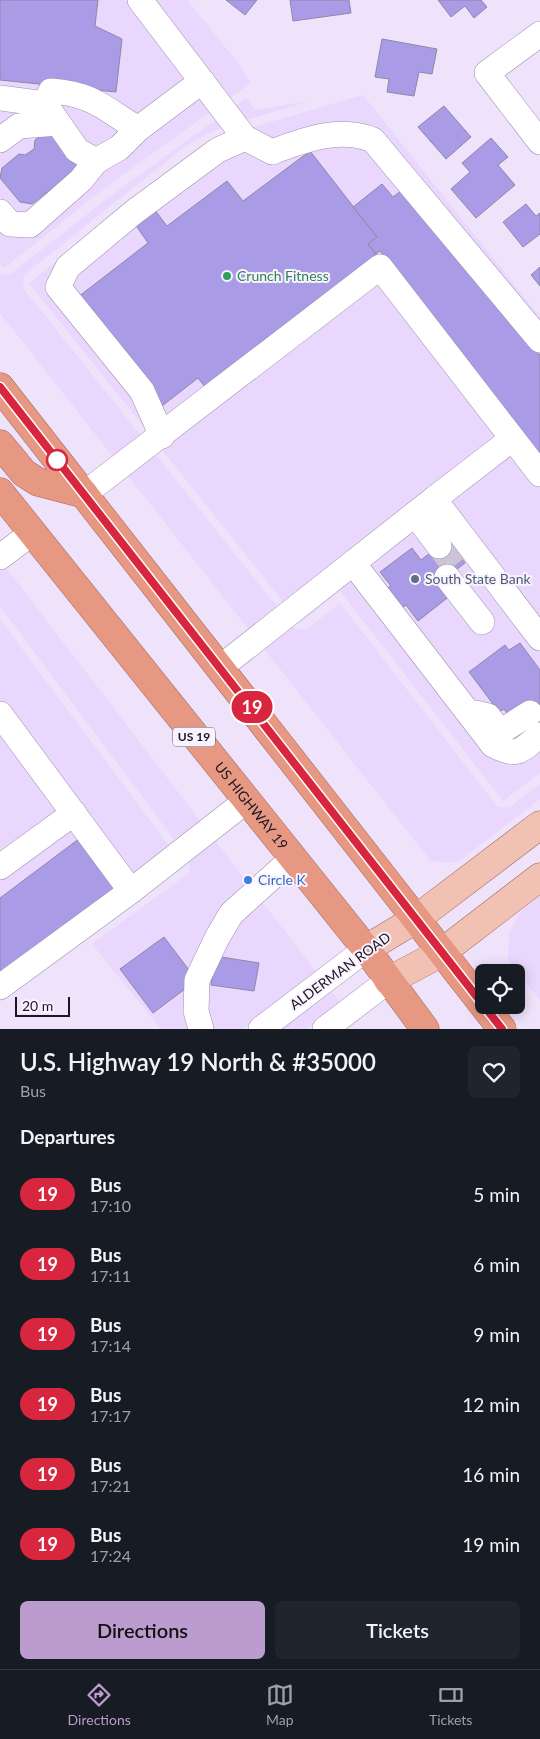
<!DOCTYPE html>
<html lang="en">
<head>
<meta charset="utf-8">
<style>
	:root { --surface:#171b24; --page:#20242c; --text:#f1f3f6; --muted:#9ea1a6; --line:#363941; --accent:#bc9bcf }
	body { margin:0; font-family:Lato,sans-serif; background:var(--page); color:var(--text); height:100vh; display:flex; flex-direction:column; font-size:19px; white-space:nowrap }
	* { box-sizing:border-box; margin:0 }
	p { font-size:16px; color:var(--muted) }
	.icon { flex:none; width:28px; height:28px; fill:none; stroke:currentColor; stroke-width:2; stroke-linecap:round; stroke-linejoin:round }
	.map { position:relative; height:1029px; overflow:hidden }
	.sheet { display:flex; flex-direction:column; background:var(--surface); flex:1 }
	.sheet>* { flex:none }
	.badge { padding:0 10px; border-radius:16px; font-size:18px; line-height:32px }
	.fabs { position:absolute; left:475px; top:964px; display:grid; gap:10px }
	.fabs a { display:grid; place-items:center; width:50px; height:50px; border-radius:8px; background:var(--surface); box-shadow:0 2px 12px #0003; font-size:25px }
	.scale { position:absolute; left:15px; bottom:12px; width:55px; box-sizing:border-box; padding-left:5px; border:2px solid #1c1621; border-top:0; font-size:14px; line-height:18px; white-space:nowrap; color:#1c1621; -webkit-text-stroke:4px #f9f2ff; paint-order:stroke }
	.map>.badge { position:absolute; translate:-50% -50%; box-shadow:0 0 0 2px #fff }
	h2 { padding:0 20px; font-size:19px; line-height:45px }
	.round { display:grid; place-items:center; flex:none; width:52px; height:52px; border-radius:8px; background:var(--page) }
	.summary { display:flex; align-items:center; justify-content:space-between; height:85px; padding:0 20px }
	h1 { font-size:24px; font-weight:600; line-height:38px }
	.primary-button { display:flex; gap:10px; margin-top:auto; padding:10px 20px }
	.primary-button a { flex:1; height:58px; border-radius:8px; background:var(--accent); color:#111; font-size:20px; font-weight:600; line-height:58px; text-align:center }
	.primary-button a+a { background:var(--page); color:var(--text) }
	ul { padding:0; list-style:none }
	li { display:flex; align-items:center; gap:15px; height:70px; padding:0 20px }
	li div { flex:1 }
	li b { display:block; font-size:19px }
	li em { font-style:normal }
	li .badge { min-width:55px; font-weight:700; text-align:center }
	.tab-bar { display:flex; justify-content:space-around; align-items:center; height:70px; border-top:1px solid var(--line); background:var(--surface); font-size:14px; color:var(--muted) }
	.tab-bar a { display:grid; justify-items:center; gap:2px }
	.tab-bar .current { color:var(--accent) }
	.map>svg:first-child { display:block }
	.built { fill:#ead7fd }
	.building { fill:#aa9be7; stroke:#8d88a6 }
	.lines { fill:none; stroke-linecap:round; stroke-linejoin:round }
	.minor-tunnel { stroke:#cfc3da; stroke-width:25; stroke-dasharray:25 12; stroke-linecap:butt }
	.minor-casing { stroke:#9e90ac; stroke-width:26 }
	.major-casing { stroke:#a06a60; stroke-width:29 }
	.highway-casing { stroke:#a06a60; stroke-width:29 }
	.minor { stroke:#fff; stroke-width:25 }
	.major { stroke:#f1c1b4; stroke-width:28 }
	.highway { stroke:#e79882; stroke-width:28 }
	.line-casing { stroke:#fff; stroke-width:11 }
	.line { stroke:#d7263d; stroke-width:8 }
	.leisure-dot { fill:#2e9e5b; stroke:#f9f2ff; stroke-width:2 }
	.stop-dot { fill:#fff; stroke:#d7263d; stroke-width:2.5 }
	.service-dot { fill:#5c6f8a; stroke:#f9f2ff; stroke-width:2 }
	.shop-dot { fill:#3f7fe0; stroke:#f9f2ff; stroke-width:2 }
	.labels { text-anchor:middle; stroke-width:4; stroke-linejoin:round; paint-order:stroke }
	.shield { fill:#f9f2ff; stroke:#5e5864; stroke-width:1 }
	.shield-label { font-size:12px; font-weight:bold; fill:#1c1621 }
	.leisure-label { font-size:14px; fill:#27864d; stroke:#f9f2ff; text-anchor:start }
	.service-label { font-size:14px; fill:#4e5e75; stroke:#f9f2ff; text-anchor:start }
	.street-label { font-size:14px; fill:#1c1621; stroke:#f9f2ff }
	.shop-label { font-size:14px; fill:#366cbe; stroke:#f9f2ff; text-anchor:start }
</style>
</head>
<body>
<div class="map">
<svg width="540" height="1029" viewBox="0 0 540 1029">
	<rect width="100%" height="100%" fill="#efe2fb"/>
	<!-- built -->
	<g class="built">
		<path d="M0,0H187L238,63L251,83L110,184L4,268L0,264Z"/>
		<path d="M363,95L540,317V773L503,801L340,591L300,623L29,283L197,149L226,135Z"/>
		<path d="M246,98L255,110L309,101L223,127L191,142L24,275L23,288L294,628L306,630L340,603L497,806L509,808L540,784V799L459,861L446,863L430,860L0,313V274L9,275L116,192Z"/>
		<path d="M0,560L317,973L243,1029H161L92,944L189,873L190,861L0,606Z"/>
		<path d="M0,619L183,865L0,1002Z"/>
		<path d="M540,896V1000L508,959L509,933L521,911Z"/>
		<path d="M330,989L341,1003L307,1029H278Z"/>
	</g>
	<!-- building -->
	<g class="building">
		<path d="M0,0H98L95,26L122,39L116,92L0,80Z"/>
		<path d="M226,0H257L245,15Z"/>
		<path d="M290,0H349L351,13L293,21Z"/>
		<path d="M438,0H481L487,7L474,18L465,6L451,17Z"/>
		<path d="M382,39L437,49L432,74L419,72L414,96L387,92L389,79L375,77Z"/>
		<path d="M444,106L471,137L446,159L418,127Z"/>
		<path d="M44,133L56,135L77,161L75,171L62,203L51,189L32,204L20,202L0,178L2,168L19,154L25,155L34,149L35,140Z"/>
		<path d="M491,138L508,157L498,165L515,185L476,218L451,189L470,172L462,163Z"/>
		<path d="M310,151L377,237L368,244L376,254L205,387L198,378L162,406L78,297L148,243L135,224L154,209L167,226L227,181L243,201Z"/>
		<path d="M382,184L393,197L407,186L540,355V455L380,251L376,254L368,244L377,237L353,207Z"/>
		<path d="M526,204L536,216L540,213V234L523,247L503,222Z"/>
		<path d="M540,267V286L531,275Z"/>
		<path d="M447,540L465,563L440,582L451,595L418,621L406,605L402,608L387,588L391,586L380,572L412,548L421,560Z"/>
		<path d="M520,643L540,670V718L511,719L504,709L499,712L469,672L505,645L509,650Z"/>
		<path d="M80,838L117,888L0,975V898Z"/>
		<path d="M164,937L189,970L185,989L153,1013L120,969Z"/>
		<path d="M215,956L259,963L254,991L211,985Z"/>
	</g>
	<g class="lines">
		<!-- minor-tunnel -->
		<path class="minor-tunnel" d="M439,546L457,569"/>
		<defs>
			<g id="minor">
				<path d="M140,0L245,138L272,152C303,140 341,126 373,140L540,340"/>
				<path d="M540,34L487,73L540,142"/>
				<path d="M0,98L45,104"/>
				<path d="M138,129C105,109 93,94 51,91L45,104L77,150L96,161L119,148L138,129L202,81"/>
				<path d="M0,140L19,126L58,123"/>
				<path d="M0,212L10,224L30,225L81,180L96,161"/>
				<path d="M162,436L142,391L58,287L68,267L134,212L218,150L245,138"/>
				<path d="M512,439L434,499L540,638"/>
				<path d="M84,494L380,267L540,474"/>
				<path d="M415,514L439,546"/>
				<path d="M0,557L32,533"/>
				<path d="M353,563L493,745C518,758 520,751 540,735"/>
				<path d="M447,577L482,622"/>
				<path d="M221,667L434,499"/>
				<path d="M475,713L488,716L497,728L505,729L530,713"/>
				<path d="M0,714L131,891L246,801"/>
				<path d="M0,867L74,813"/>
				<path d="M0,987L131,891"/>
				<path d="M201,1029L196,1011L197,980L217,938L231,914L292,859"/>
				<path d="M261,1029L366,949"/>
				<path d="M325,1029L388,981"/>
			</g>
			<g id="major">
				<path d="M366,949L416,919L540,825"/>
				<path d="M388,981L441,953L540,877"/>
			</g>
			<g id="highway">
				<path d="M0,387L502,1029"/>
				<path d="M0,444L24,473L38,482L84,494"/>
				<path id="s1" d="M0,492L366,949L425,1029"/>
			</g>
		</defs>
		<!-- minor casing -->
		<use href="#minor" class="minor-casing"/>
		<!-- major casing -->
		<use href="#major" class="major-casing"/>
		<!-- highway casing -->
		<use href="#highway" class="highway-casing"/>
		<!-- minor -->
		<use href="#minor" class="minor"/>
		<!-- major -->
		<use href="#major" class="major"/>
		<!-- highway -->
		<use href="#highway" class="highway"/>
	</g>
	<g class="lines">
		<defs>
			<path id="line" d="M0,387L502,1029"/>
		</defs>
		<!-- line casing -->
		<use href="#line" class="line-casing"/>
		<!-- line -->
		<use href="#line" class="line"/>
	</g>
	<!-- markers -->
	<circle class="leisure-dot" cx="227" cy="276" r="5"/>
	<circle class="stop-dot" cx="57" cy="460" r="10"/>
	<circle class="service-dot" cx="415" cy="579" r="5"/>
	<circle class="shop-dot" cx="248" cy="880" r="5"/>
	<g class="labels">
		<!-- shield labels -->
		<rect class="shield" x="173" y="727.5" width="42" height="19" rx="4"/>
		<g class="shield-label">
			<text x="194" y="741">US 19</text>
		</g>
		<!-- leisure labels -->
		<g class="leisure-label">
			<text x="237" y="281">Crunch Fitness</text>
		</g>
		<!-- service labels -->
		<g class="service-label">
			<text x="425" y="584">South State Bank</text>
		</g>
		<!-- street labels -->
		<g class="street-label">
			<text dy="5" stroke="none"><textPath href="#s1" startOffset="402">US HIGHWAY 19</textPath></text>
			<text transform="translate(340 971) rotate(-36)" y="5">ALDERMAN ROAD</text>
		</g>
		<!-- shop labels -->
		<g class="shop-label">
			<text x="258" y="885">Circle K</text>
		</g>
	</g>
</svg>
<div class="fabs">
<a><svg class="icon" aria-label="locate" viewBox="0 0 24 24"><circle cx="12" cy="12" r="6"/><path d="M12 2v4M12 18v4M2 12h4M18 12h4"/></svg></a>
</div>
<div class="scale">20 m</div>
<b class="badge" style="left:252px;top:707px;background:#d7263d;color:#fff">19</b>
</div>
<section class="sheet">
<div class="summary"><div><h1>U.S. Highway 19 North &amp; #35000</h1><p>Bus</p></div><a class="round"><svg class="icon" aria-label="heart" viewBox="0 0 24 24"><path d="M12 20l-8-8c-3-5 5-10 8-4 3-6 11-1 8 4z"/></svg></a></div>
<h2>Departures</h2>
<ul>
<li><span class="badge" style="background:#d7263d;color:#fff">19</span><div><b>Bus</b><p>17:10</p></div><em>5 min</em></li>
<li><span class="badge" style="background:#d7263d;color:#fff">19</span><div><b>Bus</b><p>17:11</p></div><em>6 min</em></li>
<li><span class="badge" style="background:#d7263d;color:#fff">19</span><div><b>Bus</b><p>17:14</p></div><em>9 min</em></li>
<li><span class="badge" style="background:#d7263d;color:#fff">19</span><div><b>Bus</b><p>17:17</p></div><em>12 min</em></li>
<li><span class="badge" style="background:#d7263d;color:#fff">19</span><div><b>Bus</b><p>17:21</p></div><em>16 min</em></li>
<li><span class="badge" style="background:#d7263d;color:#fff">19</span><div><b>Bus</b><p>17:24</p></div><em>19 min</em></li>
</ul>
<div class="primary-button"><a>Directions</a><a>Tickets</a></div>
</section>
<nav class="tab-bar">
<a class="current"><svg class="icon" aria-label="directions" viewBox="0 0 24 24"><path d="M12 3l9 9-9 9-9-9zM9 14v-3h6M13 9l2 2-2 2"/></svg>Directions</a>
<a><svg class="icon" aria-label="map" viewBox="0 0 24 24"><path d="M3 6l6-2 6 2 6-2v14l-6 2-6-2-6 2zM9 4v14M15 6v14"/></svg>Map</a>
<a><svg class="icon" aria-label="tickets" viewBox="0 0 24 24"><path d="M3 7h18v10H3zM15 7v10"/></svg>Tickets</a>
</nav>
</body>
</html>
